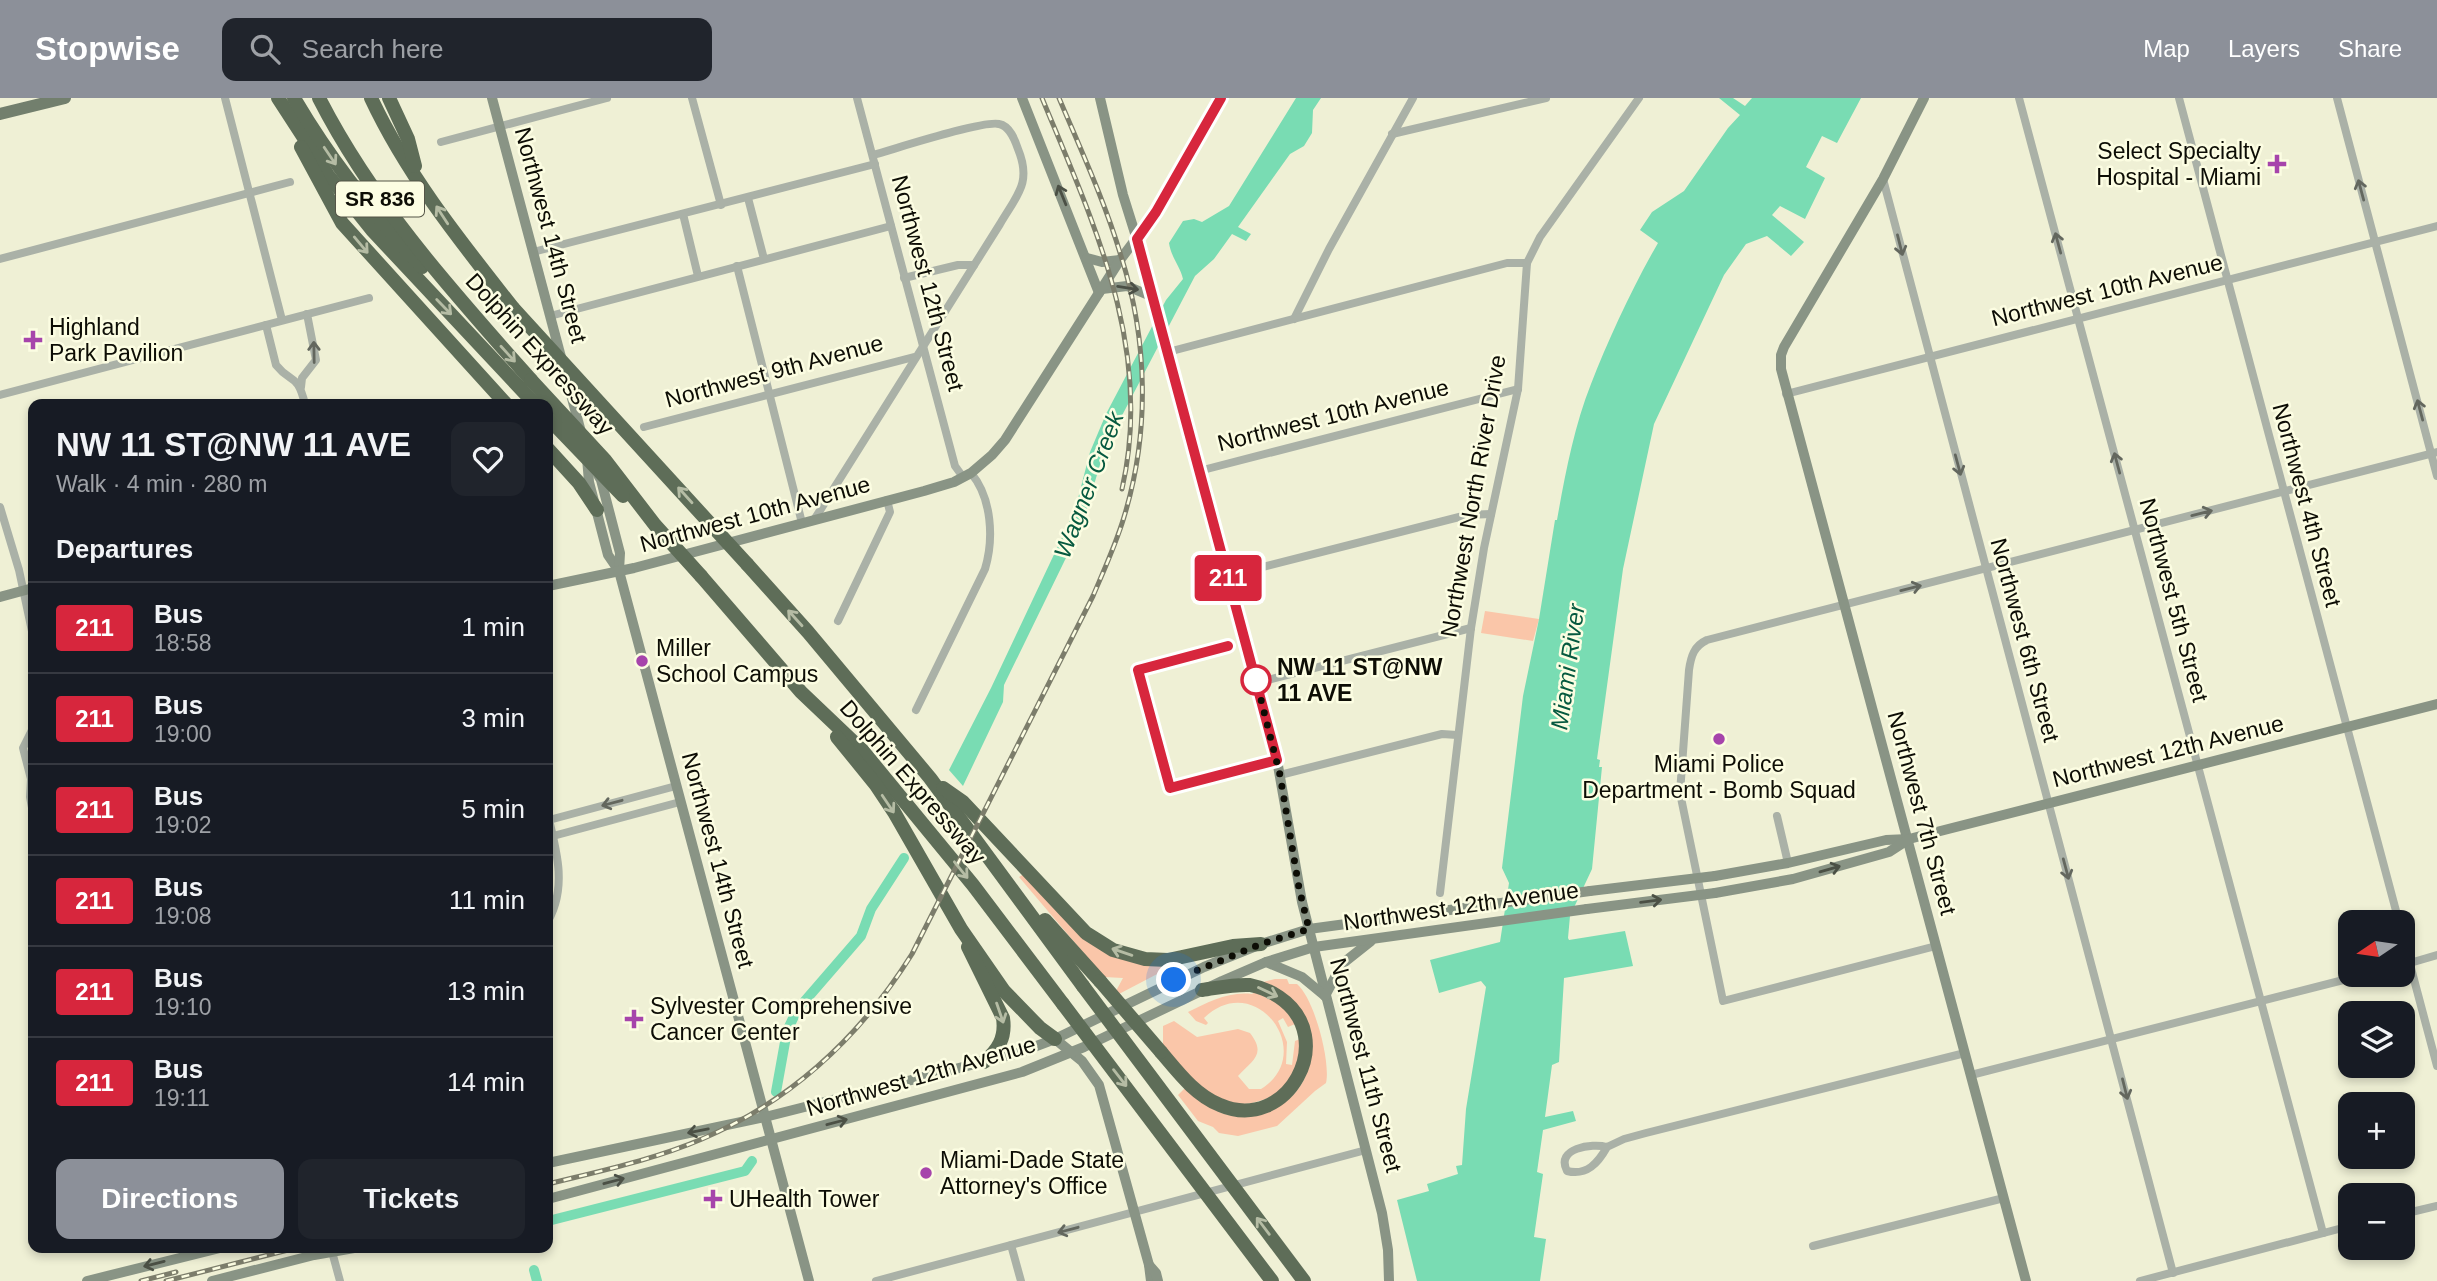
<!DOCTYPE html>
<html lang="en">
<head>
<meta charset="utf-8">
<style>
	:root { --surface:#171b24; --page:#20242c; --text:#f1f3f6; --muted:#9ea1a6; --line:#363941; --accent:#8c9099 }
	body { margin:0; font-family:Arial,sans-serif; background:var(--page); color:var(--text); height:100vh; display:flex; flex-direction:column; font-size:26px; white-space:nowrap }
	* { box-sizing:border-box; margin:0 }
	p { font-size:23px; color:var(--muted) }
	.icon { flex:none; width:38px; height:38px; fill:none; stroke:currentColor; stroke-width:2; stroke-linecap:round; stroke-linejoin:round }
	.map { position:relative; flex:1; overflow:hidden }
	.details { position:absolute; left:28px; top:301px; width:525px; height:854px; display:flex; flex-direction:column; background:var(--surface); border-radius:14px; box-shadow:0 4px 10px #0003 }
	.details>* { flex:none }
	.badge { padding:0 14px; border-radius:5px; font-size:24px; line-height:46px }
	.needle { width:46px; rotate:257deg }
	.buttons { position:absolute; left:2338px; top:812px; display:grid; gap:14px }
	.buttons a { display:grid; place-items:center; width:77px; height:77px; border-radius:14px; background:var(--surface); box-shadow:0 4px 10px #0003; font-size:35px }
	.you { position:absolute; width:35px; height:35px; margin:-18px; border:5px solid #fff; border-radius:50%; background:#1a73e8; box-shadow:0 0 0 10px #1a73e833 }
	.map>.badge { position:absolute; translate:-50% -50%; box-shadow:0 0 0 4px #fff }
	h2 { padding:0 28px; font-size:26px; line-height:63px }
	.round { display:grid; place-items:center; flex:none; width:74px; height:74px; border-radius:14px; background:var(--page) }
	.overview { display:flex; align-items:center; justify-content:space-between; height:119px; padding:0 28px }
	h1 { font-size:33px; font-weight:800; line-height:52px }
	.primary-button { display:flex; gap:14px; margin-top:auto; padding:14px 28px }
	.primary-button a { flex:1; height:80px; border-radius:14px; background:var(--accent); color:#fff; font-size:28px; font-weight:800; line-height:80px; text-align:center }
	.primary-button a+a { background:var(--page); color:var(--text) }
	ul { padding:0; list-style:none }
	li { display:flex; align-items:center; gap:21px; height:91px; padding:0 28px; border-top:2px solid var(--line) }
	li div { flex:1 }
	li b { display:block; font-size:26px }
	li em { font-style:normal }
	li .badge { min-width:77px; font-weight:700; text-align:center }
	header { display:flex; align-items:center; gap:42px; box-sizing:border-box; height:98px; padding:0 35px; background:var(--accent); color:#fff }
	header strong { font-size:33px }
	nav { display:flex; gap:38px; margin-inline-start:auto; font-size:24px }
	.search { width:490px; height:63px; background:var(--page); display:flex; align-items:center; gap:18px; box-sizing:border-box; padding:0 24px; border-radius:14px; color:var(--muted); font-size:26px }
	.map>svg:first-child { display:block }
	.green { fill:#fac6a9 }
	.water { fill:#79dcb3 }
	.lines { fill:none; stroke-linecap:round; stroke-linejoin:round }
	.canal { stroke:#79dcb3; stroke-width:10 }
	.street { stroke:#aab1a7; stroke-width:8 }
	.secondary { stroke:#899485; stroke-width:10 }
	.primary { stroke:#727f6d; stroke-width:12 }
	.highway { stroke:#5e6d58; stroke-width:14 }
	.rail-casing { stroke:#7c7d6b; stroke-width:5 }
	.rail { stroke:#fcfde2; stroke-width:2.5; stroke-dasharray:8; stroke-linecap:butt }
	.secondary-bridge { stroke:#899485; stroke-width:10 }
	.highway-bridge { stroke:#5e6d58; stroke-width:14 }
	.oneway { stroke:#b5bca4 }
	.oneway2 { stroke:#63675e }
	.oneway3 { stroke:#4b5045 }
	.line-casing { stroke:#fff; stroke-width:16 }
	.line { stroke:#d7263d; stroke-width:10 }
	.walk { stroke:#0d0d05; stroke-width:7; stroke-dasharray:0 12.6 }
	.poi-dot { fill:#a644ab; stroke:#fcfde2; stroke-width:2.5 }
	.stop-dot { fill:#fff; stroke:#d7263d; stroke-width:3.5 }
	.labels { text-anchor:middle; stroke-width:5; stroke-linejoin:round; paint-order:stroke }
	.shield { fill:#fcfde2; stroke:#555547; stroke-width:2 }
	.shield-label { font-size:21px; font-weight:bold; fill:#0d0d05 }
	.poi-label { font-size:23px; fill:#0d0d05; stroke:#fcfde2; text-anchor:start }
	.street-label { font-size:23px; fill:#0d0d05; stroke:#fcfde2 }
	.stop-label { font-size:23px; font-weight:bold; fill:#0d0d05; stroke:#fcfde2; text-anchor:start }
	.water-label { font-size:24px; font-style:italic; fill:#05593f; stroke:#fcfde2 }
</style>
</head>
<body>
<header>
<strong>Stopwise</strong>
<div class="search"><svg class="icon" aria-label="search" viewBox="0 0 24 24"><circle cx="10" cy="10" r="6"/><path d="M15 15l6 6"/></svg>Search here</div>
<nav><a>Map</a><a>Layers</a><a>Share</a></nav>
</header>
<div class="map">
<svg width="2437" height="1183" viewBox="0 0 2437 1183">
	<rect width="100%" height="100%" fill="#eff0d5"/>
	<!-- green -->
	<g class="green">
		<path d="M1485,513L1539,521L1533,543L1481,535Z"/>
		<path d="M1024,776L1076,830L1161,866V874L1119,896L1116,893L1123,880L1104,879L1019,779Z"/>
		<path d="M1275,881H1287L1289,886H1297C1314,900 1331,964 1326,985L1315,993L1277,1028L1238,1038L1219,1035L1213,1029L1198,1023L1178,997L1185,990C1194,997 1205,1006 1215,1012C1248,1029 1293,1011 1306,977C1311,967 1311,956 1312,945L1263,884Z"/>
		<path d="M1255,894L1282,907L1295,926L1288,929L1283,920L1278,923L1287,944L1286,966L1292,967L1295,943L1300,941C1302,961 1296,976 1282,990C1275,998 1269,1000 1259,1003C1218,1018 1187,974 1163,947V928L1174,923L1197,939L1238,931L1250,935C1267,957 1252,962 1238,978L1249,991H1261C1318,956 1256,870 1204,920L1208,925L1206,927L1196,923L1188,914C1208,904 1229,893 1252,896Z"/>
	</g>
	<!-- water -->
	<g class="water">
		<path d="M1296,0H1321L1313,12L1312,35L1304,48L1290,56L1238,129L1251,136L1246,143L1232,136L1214,161L1195,178L1105,350L1082,427L1004,587L1003,604L963,688L949,672L991,590L1075,412L1090,354L1106,316L1166,202L1183,181C1180,168 1171,159 1169,145L1183,123L1194,121L1202,124L1229,108Z"/>
		<path d="M1719,0H1733L1745,8L1752,0H1861L1837,45L1822,38L1806,69L1825,80L1805,121L1780,108L1772,117L1804,144L1791,158L1767,138L1746,146L1724,177L1654,326L1623,471L1597,661L1600,662L1599,669H1602L1592,771L1570,818L1568,840L1569,842L1625,833L1633,868L1564,880L1559,964L1552,967L1545,1019L1573,1013L1576,1023L1543,1032L1537,1074L1543,1076L1534,1139L1546,1141L1540,1183H1417L1397,1102L1429,1093L1427,1086L1458,1076L1456,1068L1462,1067L1466,1011L1486,889L1481,883L1439,895L1430,862L1500,844L1509,785L1502,770L1523,598L1539,521L1555,422H1557C1565,377 1574,329 1591,286C1608,242 1634,186 1658,145L1640,132L1652,114L1684,93L1728,30L1740,17Z"/>
	</g>
	<g class="lines">
		<!-- canal -->
		<g class="canal">
			<path d="M776,994L787,933L797,912L861,838L871,811L904,760"/>
			<path d="M548,1123L745,1073L752,1063"/>
			<path d="M534,1172L537,1183"/>
		</g>
		<!-- street -->
		<g class="street">
			<path d="M225,0L282,222"/>
			<path d="M692,0L721,107"/>
			<path d="M857,0L955,368L963,379"/>
			<path d="M2019,0L2323,1135"/>
			<path d="M2179,0L2399,824"/>
			<path d="M2337,0L2437,378"/>
			<path d="M1392,36L1546,0"/>
			<path d="M441,44L607,0"/>
			<path d="M1883,81L2173,1175"/>
			<path d="M748,100L764,161"/>
			<path d="M683,116L698,178"/>
			<path d="M533,154L875,66"/>
			<path d="M0,161L290,84"/>
			<path d="M737,168L802,425"/>
			<path d="M904,180L958,167H974"/>
			<path d="M550,218L891,128"/>
			<path d="M1294,221L1329,151L1413,0"/>
			<path d="M266,227L276,267C292,287 297,274 305,306"/>
			<path d="M1168,254L1507,165H1527"/>
			<path d="M301,289L302,280L316,262L307,216"/>
			<path d="M1786,296L2437,128"/>
			<path d="M0,297L369,200"/>
			<path d="M644,329L914,259"/>
			<path d="M1199,373L1518,291"/>
			<path d="M0,409L19,472L33,538"/>
			<path d="M814,422L1000,126C1017,97 1032,85 1018,51C1015,42 1010,28 999,26C983,22 895,51 873,57"/>
			<path d="M1227,478L1467,417L1491,416"/>
			<path d="M838,523L890,414L887,402"/>
			<path d="M1256,585L1471,530"/>
			<path d="M916,612L985,471C994,441 992,400 971,375"/>
			<path d="M33,630L23,650L31,681L30,699L33,715"/>
			<path d="M1280,677L1442,636L1457,637"/>
			<path d="M548,718C557,754 567,789 548,823"/>
			<path d="M1777,718L1788,765"/>
			<path d="M549,722L676,688"/>
			<path d="M553,738L680,704"/>
			<path d="M1440,795L1471,530L1484,450L1518,291L1527,165L1540,139L1639,0"/>
			<path d="M2403,840L2437,968"/>
			<path d="M1936,848L1723,903L1680,695L1689,572C1691,558 1694,548 1707,542L2437,354"/>
			<path d="M2403,867L2437,857"/>
			<path d="M1971,977L2363,877"/>
			<path d="M1607,1049C1598,1065 1587,1078 1567,1073C1555,1050 1592,1045 1607,1049L1624,1041L1646,1035L1965,955"/>
			<path d="M2403,1116L2437,1108"/>
			<path d="M1011,1147L1021,1183"/>
			<path d="M1813,1148L2004,1100"/>
			<path d="M331,1150L340,1183"/>
			<path d="M876,1183L1366,1052"/>
			<path d="M2140,1183L2350,1128"/>
		</g>
		<!-- secondary -->
		<g class="secondary">
			<path d="M492,0L581,334"/>
			<path d="M1022,0L1099,195"/>
			<path d="M1100,0L1123,97L1144,164L1277,662L1302,804L1382,1115L1388,1152L1389,1183"/>
			<path d="M1924,0L1883,81L1784,249L1781,257V271L2026,1183"/>
			<path d="M1087,160L1102,164L1120,162"/>
			<path d="M1102,191L1127,188L1153,199"/>
			<path d="M587,360L589,384L608,457L619,473"/>
			<path d="M598,377L601,382L620,455L619,473L809,1183"/>
			<path d="M548,488L634,470L924,393L954,384L971,375L992,357L1005,342L1120,162L1156,114L1221,0"/>
			<path d="M0,499L33,490"/>
			<path d="M1715,778L1788,765L1886,742L1909,741L2437,606"/>
			<path d="M1715,795L1793,781L1889,754L1909,741"/>
			<path d="M1266,864L1302,879L1325,898"/>
			<path d="M1325,898L1342,866L1371,843"/>
			<path d="M1055,941L1082,963L1099,987L1149,1167L1151,1183"/>
			<path d="M548,1065L765,1019L1018,955L1055,941L1204,869L1261,846L1309,831L1590,793"/>
			<path d="M548,1101L1022,974L1084,949L1222,883L1266,864L1314,849L1587,811"/>
			<path d="M1149,1167L1156,1175L1158,1183"/>
			<path d="M87,1183L220,1150"/>
			<path d="M212,1183L314,1157L354,1150"/>
		</g>
		<!-- primary -->
		<path class="primary" d="M0,16L65,0"/>
		<!-- highway -->
		<g class="highway">
			<path d="M278,0L328,77L372,132L535,306"/>
			<path d="M294,0C330,62 374,117 422,169"/>
			<path d="M319,0C373,106 453,194 531,282"/>
			<path d="M371,0C407,77 461,144 513,210"/>
			<path d="M389,0L408,41L415,68"/>
			<path d="M301,49L342,125L506,306"/>
			<path d="M548,351L579,385L597,412"/>
			<path d="M747,466L808,534L930,680L1083,888"/>
			<path d="M701,478L801,594L862,652L973,787L1063,906"/>
			<path d="M837,639L876,687L894,714L961,831L1004,893L1040,930L1055,941"/>
			<path d="M943,690L963,704L1086,835L1113,852L1145,861L1168,862L1233,848L1261,846"/>
			<path d="M1045,822L1100,883"/>
			<path d="M968,849L1003,920C1006,940 998,952 984,964"/>
			<path d="M1161,954C1178,974 1195,997 1220,1007C1287,1036 1340,940 1279,899C1270,893 1260,889 1250,887C1234,886 1217,890 1202,892"/>
		</g>
		<defs>
			<g id="rail">
				<path d="M1042,0C1094,126 1154,251 1122,391"/>
				<path d="M548,1086C600,1073 653,1062 702,1041C793,1002 860,939 912,856L1093,498C1104,472 1116,446 1124,419C1150,334 1148,243 1121,158C1105,104 1081,52 1059,0"/>
				<path d="M141,1183L176,1174"/>
				<path d="M166,1183L296,1150"/>
			</g>
		</defs>
		<!-- rail casing -->
		<use href="#rail" class="rail-casing"/>
		<!-- rail -->
		<use href="#rail" class="rail"/>
		<!-- secondary-bridge -->
		<g class="secondary-bridge">
			<path d="M1590,793L1715,778"/>
			<path d="M1587,811L1715,795"/>
		</g>
		<!-- highway-bridge -->
		<g class="highway-bridge">
			<path d="M513,210L747,466"/>
			<path d="M531,282L605,362L655,427L701,478"/>
			<path d="M548,320L623,398"/>
			<path d="M1100,883L1161,954"/>
			<path d="M1083,888L1304,1183"/>
			<path d="M1063,906L1272,1183"/>
		</g>
	</g>
	<!-- one-way arrows -->
	<defs><path id="oneway-shaft" d="M-6 0H5M1.5-3L5.5 0L1.5 3" fill="none" stroke-width="1.6" stroke-linecap="round" stroke-linejoin="round" transform="scale(1.75)"/></defs>
	<g class="oneway">
		<use href="#oneway-shaft" transform="translate(330 58) rotate(56)"/>
		<use href="#oneway-shaft" transform="translate(442 117) rotate(-123)"/>
		<use href="#oneway-shaft" transform="translate(361 147) rotate(50)"/>
		<use href="#oneway-shaft" transform="translate(444 209) rotate(46)"/>
		<use href="#oneway-shaft" transform="translate(508 256) rotate(48)"/>
		<use href="#oneway-shaft" transform="translate(685 397) rotate(-132)"/>
		<use href="#oneway-shaft" transform="translate(795 520) rotate(-132)"/>
		<use href="#oneway-shaft" transform="translate(888 706) rotate(56)"/>
		<use href="#oneway-shaft" transform="translate(961 772) rotate(51)"/>
		<use href="#oneway-shaft" transform="translate(1122 854) rotate(-161)"/>
		<use href="#oneway-shaft" transform="translate(1268 894) rotate(25)"/>
		<use href="#oneway-shaft" transform="translate(1000 915) rotate(71)"/>
		<use href="#oneway-shaft" transform="translate(1120 980) rotate(52)"/>
		<use href="#oneway-shaft" transform="translate(1263 1128) rotate(-127)"/>
	</g>
	<g class="oneway2">
		<use href="#oneway-shaft" transform="translate(2361 92) rotate(-105)"/>
		<use href="#oneway-shaft" transform="translate(2058 145) rotate(-105)"/>
		<use href="#oneway-shaft" transform="translate(1900 147) rotate(76)"/>
		<use href="#oneway-shaft" transform="translate(314 254) rotate(-91)"/>
		<use href="#oneway-shaft" transform="translate(2420 312) rotate(-105)"/>
		<use href="#oneway-shaft" transform="translate(2117 365) rotate(-105)"/>
		<use href="#oneway-shaft" transform="translate(1958 367) rotate(75)"/>
		<use href="#oneway-shaft" transform="translate(2202 415) rotate(-14)"/>
		<use href="#oneway-shaft" transform="translate(1911 490) rotate(-14)"/>
		<use href="#oneway-shaft" transform="translate(612 705) rotate(165)"/>
		<use href="#oneway-shaft" transform="translate(2066 771) rotate(75)"/>
		<use href="#oneway-shaft" transform="translate(2125 991) rotate(76)"/>
		<use href="#oneway-shaft" transform="translate(1068 1132) rotate(165)"/>
	</g>
	<g class="oneway3">
		<use href="#oneway-shaft" transform="translate(1062 97) rotate(-112)"/>
		<use href="#oneway-shaft" transform="translate(1128 190) rotate(9)"/>
		<use href="#oneway-shaft" transform="translate(1830 771) rotate(-16)"/>
		<use href="#oneway-shaft" transform="translate(1651 803) rotate(-7)"/>
		<use href="#oneway-shaft" transform="translate(837 1024) rotate(-15)"/>
		<use href="#oneway-shaft" transform="translate(698 1033) rotate(169)"/>
		<use href="#oneway-shaft" transform="translate(614 1083) rotate(-15)"/>
		<use href="#oneway-shaft" transform="translate(154 1166) rotate(166)"/>
	</g>
	<g class="lines">
		<defs>
			<path id="line" d="M1221,0L1156,114L1137,141L1277,662L1170,690L1138,572L1228,548"/>
		</defs>
		<!-- line casing -->
		<use href="#line" class="line-casing"/>
		<!-- line -->
		<use href="#line" class="line"/>
		<!-- walk -->
		<path class="walk" d="M1174,882L1261,846L1309,831L1299,790L1280,677L1256,582"/>
	</g>
	<!-- markers -->
	<g class="poi-dot">
		<path d="M2273.5 55.5h7v7h7v7h-7v7h-7v-7h-7v-7h7z"/>
		<path d="M29.5 231.5h7v7h7v7h-7v7h-7v-7h-7v-7h7z"/>
		<circle cx="642" cy="563" r="7"/>
		<circle cx="1719" cy="641" r="7"/>
		<path d="M630.5 910.5h7v7h7v7h-7v7h-7v-7h-7v-7h7z"/>
		<circle cx="926" cy="1075" r="7"/>
		<path d="M709.5 1090.5h7v7h7v7h-7v7h-7v-7h-7v-7h7z"/>
	</g>
	<circle class="stop-dot" cx="1256" cy="582" r="14"/>
	<g class="labels">
		<!-- shield labels -->
		<rect class="shield" x="336" y="83.5" width="88" height="35" rx="5"/>
		<g class="shield-label">
			<text x="380" y="108">SR 836</text>
		</g>
		<!-- poi labels -->
		<g class="poi-label">
			<text x="2261" y="61" text-anchor="end">Select Specialty<tspan x="2261" dy="26">Hospital - Miami</tspan></text>
			<text x="49" y="237">Highland<tspan x="49" dy="26">Park Pavilion</tspan></text>
			<text x="656" y="558">Miller<tspan x="656" dy="26">School Campus</tspan></text>
			<text x="1719" y="674" text-anchor="middle">Miami Police<tspan x="1719" dy="26">Department - Bomb Squad</tspan></text>
			<text x="650" y="916">Sylvester Comprehensive<tspan x="650" dy="26">Cancer Center</tspan></text>
			<text x="940" y="1070">Miami-Dade State<tspan x="940" dy="26">Attorney's Office</tspan></text>
			<text x="729" y="1109">UHealth Tower</text>
		</g>
		<!-- street labels -->
		<g class="street-label">
			<text transform="translate(551 137) rotate(75)" y="8">Northwest 14th Street</text>
			<text transform="translate(928 185) rotate(75)" y="8">Northwest 12th Street</text>
			<text transform="translate(2107 192) rotate(-14)" y="8">Northwest 10th Avenue</text>
			<text transform="translate(540 256) rotate(48)" y="8">Dolphin Expressway</text>
			<text transform="translate(774 273) rotate(-15)" y="8">Northwest 9th Avenue</text>
			<text transform="translate(1333 317) rotate(-14)" y="8">Northwest 10th Avenue</text>
			<text transform="translate(1473 398) rotate(-80)" y="8">Northwest North River Drive</text>
			<text transform="translate(2307 407) rotate(75)" y="8">Northwest 4th Street</text>
			<text transform="translate(755 416) rotate(-15)" y="8">Northwest 10th Avenue</text>
			<text transform="translate(2174 502) rotate(75)" y="8">Northwest 5th Street</text>
			<text transform="translate(2025 542) rotate(75)" y="8">Northwest 6th Street</text>
			<text transform="translate(2168 653) rotate(-14)" y="8">Northwest 12th Avenue</text>
			<text transform="translate(913 684) rotate(49)" y="8">Dolphin Expressway</text>
			<text transform="translate(1922 715) rotate(75)" y="8">Northwest 7th Street</text>
			<text transform="translate(718 762) rotate(75)" y="8">Northwest 14th Street</text>
			<text transform="translate(1461 808) rotate(-8)" y="8">Northwest 12th Avenue</text>
			<text transform="translate(1366 967) rotate(75)" y="8">Northwest 11th Street</text>
			<text transform="translate(921 978) rotate(-16)" y="8">Northwest 12th Avenue</text>
		</g>
		<!-- stop labels -->
		<g class="stop-label">
			<text x="1277" y="577">NW 11 ST@NW<tspan x="1277" dy="26">11 AVE</tspan></text>
		</g>
		<!-- water labels -->
		<g class="water-label">
			<text transform="translate(1089 387) rotate(-69)" y="8">Wagner Creek</text>
			<text transform="translate(1568 569) rotate(-82)" y="8">Miami River</text>
		</g>
	</g>
</svg>
<div class="buttons">
<a><svg class="needle" viewBox="-14 -14 28 28"><path d="M0-13l5 13h-10z" fill="#e53935"/><path d="M0 13l5-13h-10z" fill="#9ea1a6"/></svg></a>
<a><svg class="icon" aria-label="layers" viewBox="0 0 24 24"><path d="M12 4l9 5-9 5-9-5zM3 14l9 5 9-5"/></svg></a>
<a>+</a>
<a>−</a>
</div>
<div class="you" style="left:1174px;top:882px"></div>
<b class="badge" style="left:1228px;top:480px;background:#d7263d;color:#fff">211</b>
<section class="details">
<div class="overview"><div><h1>NW 11 ST@NW 11 AVE</h1><p>Walk · 4 min · 280 m</p></div><a class="round"><svg class="icon" aria-label="heart" viewBox="0 0 24 24"><path d="M12 20l-8-8c-3-5 5-10 8-4 3-6 11-1 8 4z"/></svg></a></div>
<h2>Departures</h2>
<ul>
<li><span class="badge" style="background:#d7263d;color:#fff">211</span><div><b>Bus</b><p>18:58</p></div><em>1 min</em></li>
<li><span class="badge" style="background:#d7263d;color:#fff">211</span><div><b>Bus</b><p>19:00</p></div><em>3 min</em></li>
<li><span class="badge" style="background:#d7263d;color:#fff">211</span><div><b>Bus</b><p>19:02</p></div><em>5 min</em></li>
<li><span class="badge" style="background:#d7263d;color:#fff">211</span><div><b>Bus</b><p>19:08</p></div><em>11 min</em></li>
<li><span class="badge" style="background:#d7263d;color:#fff">211</span><div><b>Bus</b><p>19:10</p></div><em>13 min</em></li>
<li><span class="badge" style="background:#d7263d;color:#fff">211</span><div><b>Bus</b><p>19:11</p></div><em>14 min</em></li>
</ul>
<div class="primary-button"><a>Directions</a><a>Tickets</a></div>
</section>
</div>
</body>
</html>
